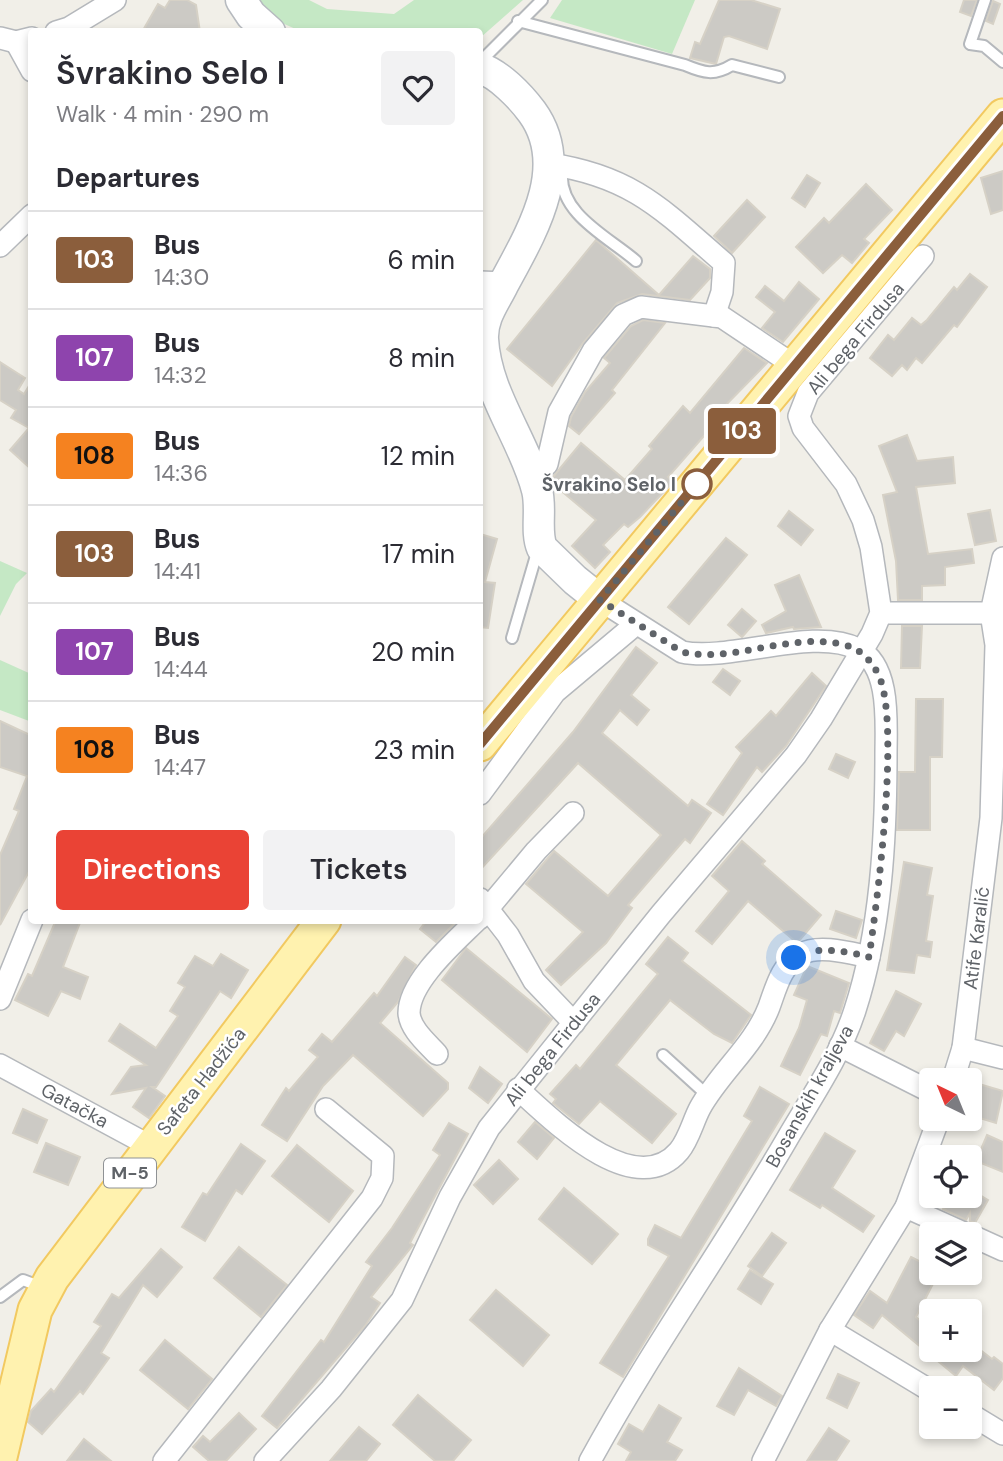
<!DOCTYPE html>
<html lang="en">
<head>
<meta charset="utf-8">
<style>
	:root { --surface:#fff; --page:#f2f2f3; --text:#2b2b33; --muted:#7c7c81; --line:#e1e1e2; --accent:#ea4335 }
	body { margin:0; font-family:"DM Sans",sans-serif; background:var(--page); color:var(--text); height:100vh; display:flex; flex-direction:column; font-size:26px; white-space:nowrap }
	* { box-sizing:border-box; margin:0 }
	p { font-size:23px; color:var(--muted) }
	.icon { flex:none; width:38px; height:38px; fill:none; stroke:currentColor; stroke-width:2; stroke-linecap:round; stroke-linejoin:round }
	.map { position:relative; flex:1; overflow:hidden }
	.side { position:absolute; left:28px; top:28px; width:455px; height:896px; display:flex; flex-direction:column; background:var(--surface); border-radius:7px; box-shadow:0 4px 10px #0003 }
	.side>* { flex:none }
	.badge { padding:0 14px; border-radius:5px; font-size:24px; line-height:46px }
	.needle { width:46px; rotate:317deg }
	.controls { position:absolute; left:919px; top:1068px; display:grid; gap:14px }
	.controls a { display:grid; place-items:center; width:63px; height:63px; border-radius:7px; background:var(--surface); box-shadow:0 4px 10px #0003; font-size:35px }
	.you { position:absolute; width:35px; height:35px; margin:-18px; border:5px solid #fff; border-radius:50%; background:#1a73e8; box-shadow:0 0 0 10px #1a73e833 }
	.map>.badge { position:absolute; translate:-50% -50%; box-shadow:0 0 0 4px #fff }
	h2 { padding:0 28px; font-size:26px; line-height:63px }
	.round { display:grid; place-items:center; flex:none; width:74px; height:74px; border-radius:7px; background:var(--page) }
	.summary { display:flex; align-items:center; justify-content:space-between; height:119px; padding:0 28px }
	h1 { font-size:33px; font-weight:600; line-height:52px }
	.primary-button { display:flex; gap:14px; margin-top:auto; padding:14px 28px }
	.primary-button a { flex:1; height:80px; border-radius:7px; background:var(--accent); color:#fff; font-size:28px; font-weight:600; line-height:80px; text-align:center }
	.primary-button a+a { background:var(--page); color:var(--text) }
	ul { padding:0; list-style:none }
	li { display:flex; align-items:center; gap:21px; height:98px; padding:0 28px; border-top:2px solid var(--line) }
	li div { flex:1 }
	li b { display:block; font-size:26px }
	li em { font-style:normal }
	li .badge { min-width:77px; font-weight:700; text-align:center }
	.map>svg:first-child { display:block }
	.green { fill:#c5e8c5 }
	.building { fill:#cccac5; stroke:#d6d1c6; stroke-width:2 }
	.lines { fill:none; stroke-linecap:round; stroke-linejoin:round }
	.lane-casing { stroke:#b5b8bc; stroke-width:14 }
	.street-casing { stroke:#b5b8bc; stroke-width:24 }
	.secondary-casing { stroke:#b6babf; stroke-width:33 }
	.primary-casing { stroke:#f2c960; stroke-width:37 }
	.lane { stroke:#fff; stroke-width:10 }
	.street { stroke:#fff; stroke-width:21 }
	.secondary { stroke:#fff; stroke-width:30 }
	.primary { stroke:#fff2af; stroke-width:33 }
	.line-casing { stroke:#fff; stroke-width:16 }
	.line { stroke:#8b5e3c; stroke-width:10 }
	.walk { stroke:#5f6368; stroke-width:7; stroke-dasharray:0 12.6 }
	.stop-dot { fill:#fff; stroke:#8b5e3c; stroke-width:3.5 }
	.labels { text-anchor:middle; stroke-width:5; stroke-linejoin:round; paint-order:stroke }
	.shield { fill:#fff; stroke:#8f9295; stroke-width:2 }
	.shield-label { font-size:18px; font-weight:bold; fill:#5f6368 }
	.street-label { font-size:19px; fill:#5f6368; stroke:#fff }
	.stop-label { font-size:19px; font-weight:bold; fill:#5f6368; stroke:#fff; text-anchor:end }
</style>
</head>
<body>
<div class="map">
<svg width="1003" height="1461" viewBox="0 0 1003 1461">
	<rect width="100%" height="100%" fill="#f1efe8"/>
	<!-- green -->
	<g class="green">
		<path d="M254,0H309L327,9L394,14L414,0H523L480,38V32L300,31L271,18Z"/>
		<path d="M562,0H695L672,54L550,18Z"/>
		<path d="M0,561L27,573L16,584L0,616Z"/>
		<path d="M0,660L31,674L29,721L0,710Z"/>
	</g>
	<!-- building -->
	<g class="building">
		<path d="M170,0H187L196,5L200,32H142L158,4L165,8Z"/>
		<path d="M719,0H751L780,9L767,49L729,36L724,37L716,64L690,58L695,42L700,44Z"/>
		<path d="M964,0H977L971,16L960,12Z"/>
		<path d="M993,1L1000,4L993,24L986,21Z"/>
		<path d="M1003,171V210L991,214L981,178Z"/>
		<path d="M807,175L820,183L805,207L792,198Z"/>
		<path d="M866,184L892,210L864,239L869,243L852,263L842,255L823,273L796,247L824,218L829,223Z"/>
		<path d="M747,200L765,217L732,253L714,236Z"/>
		<path d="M596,240L659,295L693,256L710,269V278L690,300L642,294L617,303L583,343L552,386L507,349Z"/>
		<path d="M970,274L987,287L957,327L954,325L922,363L916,358L907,370L902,365L892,376L870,358L888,335L894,340L912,318L921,325L927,320L954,287L957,290Z"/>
		<path d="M799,282L819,299L783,342L762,328L775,312L756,297L765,286L784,301Z"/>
		<path d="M643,320L665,323L612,390L615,393L579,434L569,426L571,417L585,392L610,363L604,358L631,326Z"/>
		<path d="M744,348L767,363L714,417L718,420L668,477L673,482L640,517L628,527L624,524L603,545L610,552L595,568L572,546L596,520L553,484L552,478L581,443L625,480L652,449L649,446L683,406L690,413Z"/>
		<path d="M0,362L25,378L18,390L24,394L32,381V470L10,450L29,428L11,418L16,410L0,400Z"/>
		<path d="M907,435L917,461L953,457L955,483L916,487L928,554L972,549L974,563L945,567V585L922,586V600H898L896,561L883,495L897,492L879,446Z"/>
		<path d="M990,510L996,541L975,545L968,514Z"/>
		<path d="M789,511L813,530L801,545L778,526Z"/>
		<path d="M480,534L497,539L485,582L495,583L488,628L480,627Z"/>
		<path d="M726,538L747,555L689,624L668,607Z"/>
		<path d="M799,575L821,627L794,629L793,627L766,633L762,625L786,611L775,585Z"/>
		<path d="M742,609L756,621L742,637L728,625Z"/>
		<path d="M902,626H922L920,668H901Z"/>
		<path d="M636,647L657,663L631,695L649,710L637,725L620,710L602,733L688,806L692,800L711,813L690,843L685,839L628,905L632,908L606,943L561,985L546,970L583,932L526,884L554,851L608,896L661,835L578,763L480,870V839L573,732Z"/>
		<path d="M723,669L740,681L730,695L713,682Z"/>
		<path d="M812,673L826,686L786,746L762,772L757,767L723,815L707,804L742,753L736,747L771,711L776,716Z"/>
		<path d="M916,699H943L942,757H930V830H897L899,772H915Z"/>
		<path d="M0,721L32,736V866L0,925V855L19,811L14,809L27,776L0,767Z"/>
		<path d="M836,754L855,762L848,778L829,769Z"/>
		<path d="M742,841L765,861L762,864L821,915L799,941L796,942L748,901L712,944L696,931L729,891L712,876Z"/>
		<path d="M904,862L932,868L927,895L933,896L926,941L932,942L930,957L917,955L914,973L887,970Z"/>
		<path d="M836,911L862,920L856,938L830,929Z"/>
		<path d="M56,920H81L63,967L88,977L80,999L61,991L48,1016L15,1000L28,974L32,976Z"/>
		<path d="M427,920H458L436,942L420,929Z"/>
		<path d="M668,937L688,953L682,961L751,1015L732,1043L714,1034L670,1000L616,1065L676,1114L652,1143L600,1101L579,1124L553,1103L556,1099L550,1094L576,1065L580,1069L658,974L646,964Z"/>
		<path d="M466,948L552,1019L527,1052L442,980Z"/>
		<path d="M221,954L248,970L231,998L220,991L156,1087H152L165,1096L149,1118L133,1107L146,1088L112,1094L131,1067L146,1065L109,1041L120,1024L156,1048L178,1016L170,1011L185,987L178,983L195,956L213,966Z"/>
		<path d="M405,957L416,965L398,1002L380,1023L448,1083V1089L423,1116L353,1055L323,1086L287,1141L262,1125L286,1088L289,1091L318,1057L309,1050L322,1034L332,1042L374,993L377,996Z"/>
		<path d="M807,966L849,983L840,1013L834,1011L827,1036L821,1034L800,1075L781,1066L799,1028L807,1000L794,995Z"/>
		<path d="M896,991L921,1004L904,1036L896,1031L884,1051L870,1043Z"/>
		<path d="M480,1067L502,1084L488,1103L469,1088Z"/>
		<path d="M979,1084L1003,1091L996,1123L970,1115Z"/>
		<path d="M760,1087L789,1104L623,1377L600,1363L669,1256L648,1245V1239L655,1225L681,1238L752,1121L744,1116Z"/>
		<path d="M23,1109L47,1120L37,1143L13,1133Z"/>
		<path d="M535,1122L554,1138L537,1159L518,1142Z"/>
		<path d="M449,1123L468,1134L410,1243L413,1245L371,1297L380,1303L365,1326L277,1428L262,1416L321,1340L324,1342L372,1266L366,1262L392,1228L440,1155L433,1150Z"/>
		<path d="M825,1133L855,1151L832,1188L874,1216L863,1232L822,1205L820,1208L790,1190Z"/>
		<path d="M987,1135L1003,1142V1172L976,1161Z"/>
		<path d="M46,1143L80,1157L68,1185L34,1172Z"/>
		<path d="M241,1144L265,1161L242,1194L236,1190L205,1241L182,1227L203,1193L207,1195Z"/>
		<path d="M297,1145L353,1191L329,1222L272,1176Z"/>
		<path d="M499,1160L518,1179L493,1204L474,1185Z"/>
		<path d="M564,1188L618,1234L592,1264L539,1219Z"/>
		<path d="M970,1189L988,1200L975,1223L970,1221V1213L966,1220L943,1209L951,1195H970Z"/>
		<path d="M772,1233L786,1243L762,1276L748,1266Z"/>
		<path d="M239,1247L287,1285L261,1317L214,1278Z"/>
		<path d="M161,1249L182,1267L157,1297L143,1285L101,1353L109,1358L83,1394L80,1391L42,1434L28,1422L31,1411L51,1389L54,1392L101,1326L94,1322L112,1294L119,1298Z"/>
		<path d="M911,1257L931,1267V1272H939L916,1317L931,1330V1349H979L992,1359L994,1357L1003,1364V1378L994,1390L963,1366L956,1376L882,1315L873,1328L854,1315L870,1291L887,1303Z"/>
		<path d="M750,1270L773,1284L761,1304L738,1289Z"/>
		<path d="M496,1290L549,1335L523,1366L470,1320Z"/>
		<path d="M165,1340L212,1379L188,1409L140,1370Z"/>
		<path d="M739,1368L782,1396L776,1406L748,1390L734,1415L717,1406Z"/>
		<path d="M838,1374L859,1383L847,1408L827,1398Z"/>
		<path d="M418,1395L471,1440L453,1461H435L393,1425Z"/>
		<path d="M659,1405L681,1418L667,1442L682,1450L675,1461H626L631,1452L618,1444L629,1424L643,1432Z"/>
		<path d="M239,1413L256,1429L226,1461H209L193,1447L203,1436L210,1442Z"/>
		<path d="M359,1427L380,1444L366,1461H330Z"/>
		<path d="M829,1428L849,1441L836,1461H807Z"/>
		<path d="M84,1439L111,1461H67Z"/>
	</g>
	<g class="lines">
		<defs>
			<g id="lane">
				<path d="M985,0L970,44L984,46L1003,62"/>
				<path d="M518,21L685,65C704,73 714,76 732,65L779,77"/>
				<path d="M480,62L542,0"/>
				<path d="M562,172C558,214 610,238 636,261"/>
				<path d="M512,638L538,549"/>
				<path d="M663,1055L707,1095"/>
				<path d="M0,1297L23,1280L44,1288"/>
			</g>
			<g id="street">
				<path d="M56,32L69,28L115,0"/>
				<path d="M0,38L16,42L32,38"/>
				<path d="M16,42L32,71"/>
				<path d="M549,164C632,176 663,210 724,263L722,292L714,316"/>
				<path d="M0,246L32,215"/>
				<path d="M480,282L505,283"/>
				<path d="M533,478L547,464L559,412L593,351L623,315L641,307L722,317L795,366"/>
				<path d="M881,613H1003"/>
				<path d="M480,794L555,692L636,624"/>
				<path d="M480,899L508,935L534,981L574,1023"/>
				<path d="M480,918L536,851L573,813"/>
				<path d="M0,999L32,920"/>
				<path d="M840,1046L931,1092"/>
				<path d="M963,1048L1003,1058"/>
				<path d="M437,1054C427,1043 410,1029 409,1013C409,981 456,941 477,920"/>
				<path d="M0,1065L150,1146"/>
				<path d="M953,1080L963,1048L991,818L996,645L991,613L1003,558"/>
				<path d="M518,1089C551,1119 635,1203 679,1151C689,1139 693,1121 700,1108C720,1072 754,1046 769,1007C776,988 781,965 801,954C819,944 850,953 869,957"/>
				<path d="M906,1207L966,1234"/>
				<path d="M970,1235L1003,1250"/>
				<path d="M830,1330L931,1391"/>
				<path d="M970,1414L1003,1434"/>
				<path d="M164,1461L372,1198L382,1178L383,1156L326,1109"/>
				<path d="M265,1461L331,1389L402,1300L450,1197L489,1128L661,914L796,755L821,719L872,634L881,613L871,547L863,520L846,484L803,428L799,416L808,393L923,256"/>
				<path d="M590,1461C651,1349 726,1245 790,1134C813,1095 841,1054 855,1010C881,930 886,838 886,754C886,723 891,666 858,649C814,626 730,662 682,652L600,600"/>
				<path d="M763,1461L830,1330L906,1207L939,1118"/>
			</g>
			<g id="secondary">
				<path d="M241,0L251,15L270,32"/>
				<path d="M480,68C499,74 520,96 532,112C572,167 531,233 503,285C494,303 482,318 483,339C486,394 524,439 537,490C542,509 535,531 542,548L575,580L600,600"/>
			</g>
			<g id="primary">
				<path d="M480,744L1003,116"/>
				<path d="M0,1457L35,1310L52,1278L324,920"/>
			</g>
		</defs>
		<!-- lane casing -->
		<use href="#lane" class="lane-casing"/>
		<!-- street casing -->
		<use href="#street" class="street-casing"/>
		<!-- secondary casing -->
		<use href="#secondary" class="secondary-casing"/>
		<!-- primary casing -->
		<use href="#primary" class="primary-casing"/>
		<!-- lane -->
		<use href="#lane" class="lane"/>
		<!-- street -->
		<use href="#street" class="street"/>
		<!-- secondary -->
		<use href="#secondary" class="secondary"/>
		<!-- primary -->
		<use href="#primary" class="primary"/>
	</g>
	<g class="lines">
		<defs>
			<path id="line" d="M480,744L1003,116"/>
		</defs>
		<!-- line casing -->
		<use href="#line" class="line-casing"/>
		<!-- line -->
		<use href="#line" class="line"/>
		<!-- walk -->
		<path class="walk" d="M697,484L600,600L682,652C733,663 788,633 841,644C858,648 868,656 877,672C902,714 877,903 869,957C846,951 815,945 794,958"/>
	</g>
	<!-- markers -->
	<circle class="stop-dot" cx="697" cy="484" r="14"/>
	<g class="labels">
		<!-- shield labels -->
		<rect class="shield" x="104" y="1158.5" width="52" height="29" rx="5"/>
		<g class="shield-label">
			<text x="130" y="1179">M-5</text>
		</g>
		<!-- street labels -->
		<g class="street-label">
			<text transform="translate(855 338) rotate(-50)" y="7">Ali bega Firdusa</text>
			<text transform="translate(976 938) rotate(-83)" y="7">Atife Karalić</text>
			<text transform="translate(552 1049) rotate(-51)" y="7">Ali bega Firdusa</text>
			<text transform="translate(201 1081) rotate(-52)" y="7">Safeta Hadžića</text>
			<text transform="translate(809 1096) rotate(-61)" y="7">Bosanskih kraljeva</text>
			<text transform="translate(75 1105) rotate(28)" y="7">Gatačka</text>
		</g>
		<!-- stop labels -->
		<g class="stop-label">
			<text x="676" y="491">Švrakino Selo I</text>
		</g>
	</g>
</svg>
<div class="controls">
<a><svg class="needle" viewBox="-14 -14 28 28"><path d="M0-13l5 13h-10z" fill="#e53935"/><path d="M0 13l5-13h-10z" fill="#7c7c81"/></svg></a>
<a><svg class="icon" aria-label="locate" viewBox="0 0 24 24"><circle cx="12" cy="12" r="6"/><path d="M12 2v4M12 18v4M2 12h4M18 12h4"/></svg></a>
<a><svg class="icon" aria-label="layers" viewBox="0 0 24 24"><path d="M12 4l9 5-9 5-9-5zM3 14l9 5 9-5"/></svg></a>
<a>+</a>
<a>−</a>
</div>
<div class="you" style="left:794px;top:958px"></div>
<b class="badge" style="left:742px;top:431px;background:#8b5e3c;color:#fff">103</b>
<section class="side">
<div class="summary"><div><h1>Švrakino Selo I</h1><p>Walk · 4 min · 290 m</p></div><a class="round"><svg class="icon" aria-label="heart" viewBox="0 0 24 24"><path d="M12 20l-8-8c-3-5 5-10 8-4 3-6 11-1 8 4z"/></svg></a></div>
<h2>Departures</h2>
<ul>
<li><span class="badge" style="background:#8b5e3c;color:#fff">103</span><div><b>Bus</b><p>14:30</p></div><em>6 min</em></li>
<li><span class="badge" style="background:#8e44ad;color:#fff">107</span><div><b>Bus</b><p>14:32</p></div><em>8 min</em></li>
<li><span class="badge" style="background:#f58220;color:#111">108</span><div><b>Bus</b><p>14:36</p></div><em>12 min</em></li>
<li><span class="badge" style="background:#8b5e3c;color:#fff">103</span><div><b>Bus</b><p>14:41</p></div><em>17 min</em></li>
<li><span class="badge" style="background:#8e44ad;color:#fff">107</span><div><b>Bus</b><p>14:44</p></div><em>20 min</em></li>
<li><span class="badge" style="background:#f58220;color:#111">108</span><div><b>Bus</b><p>14:47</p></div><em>23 min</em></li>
</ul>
<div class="primary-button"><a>Directions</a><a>Tickets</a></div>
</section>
</div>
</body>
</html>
